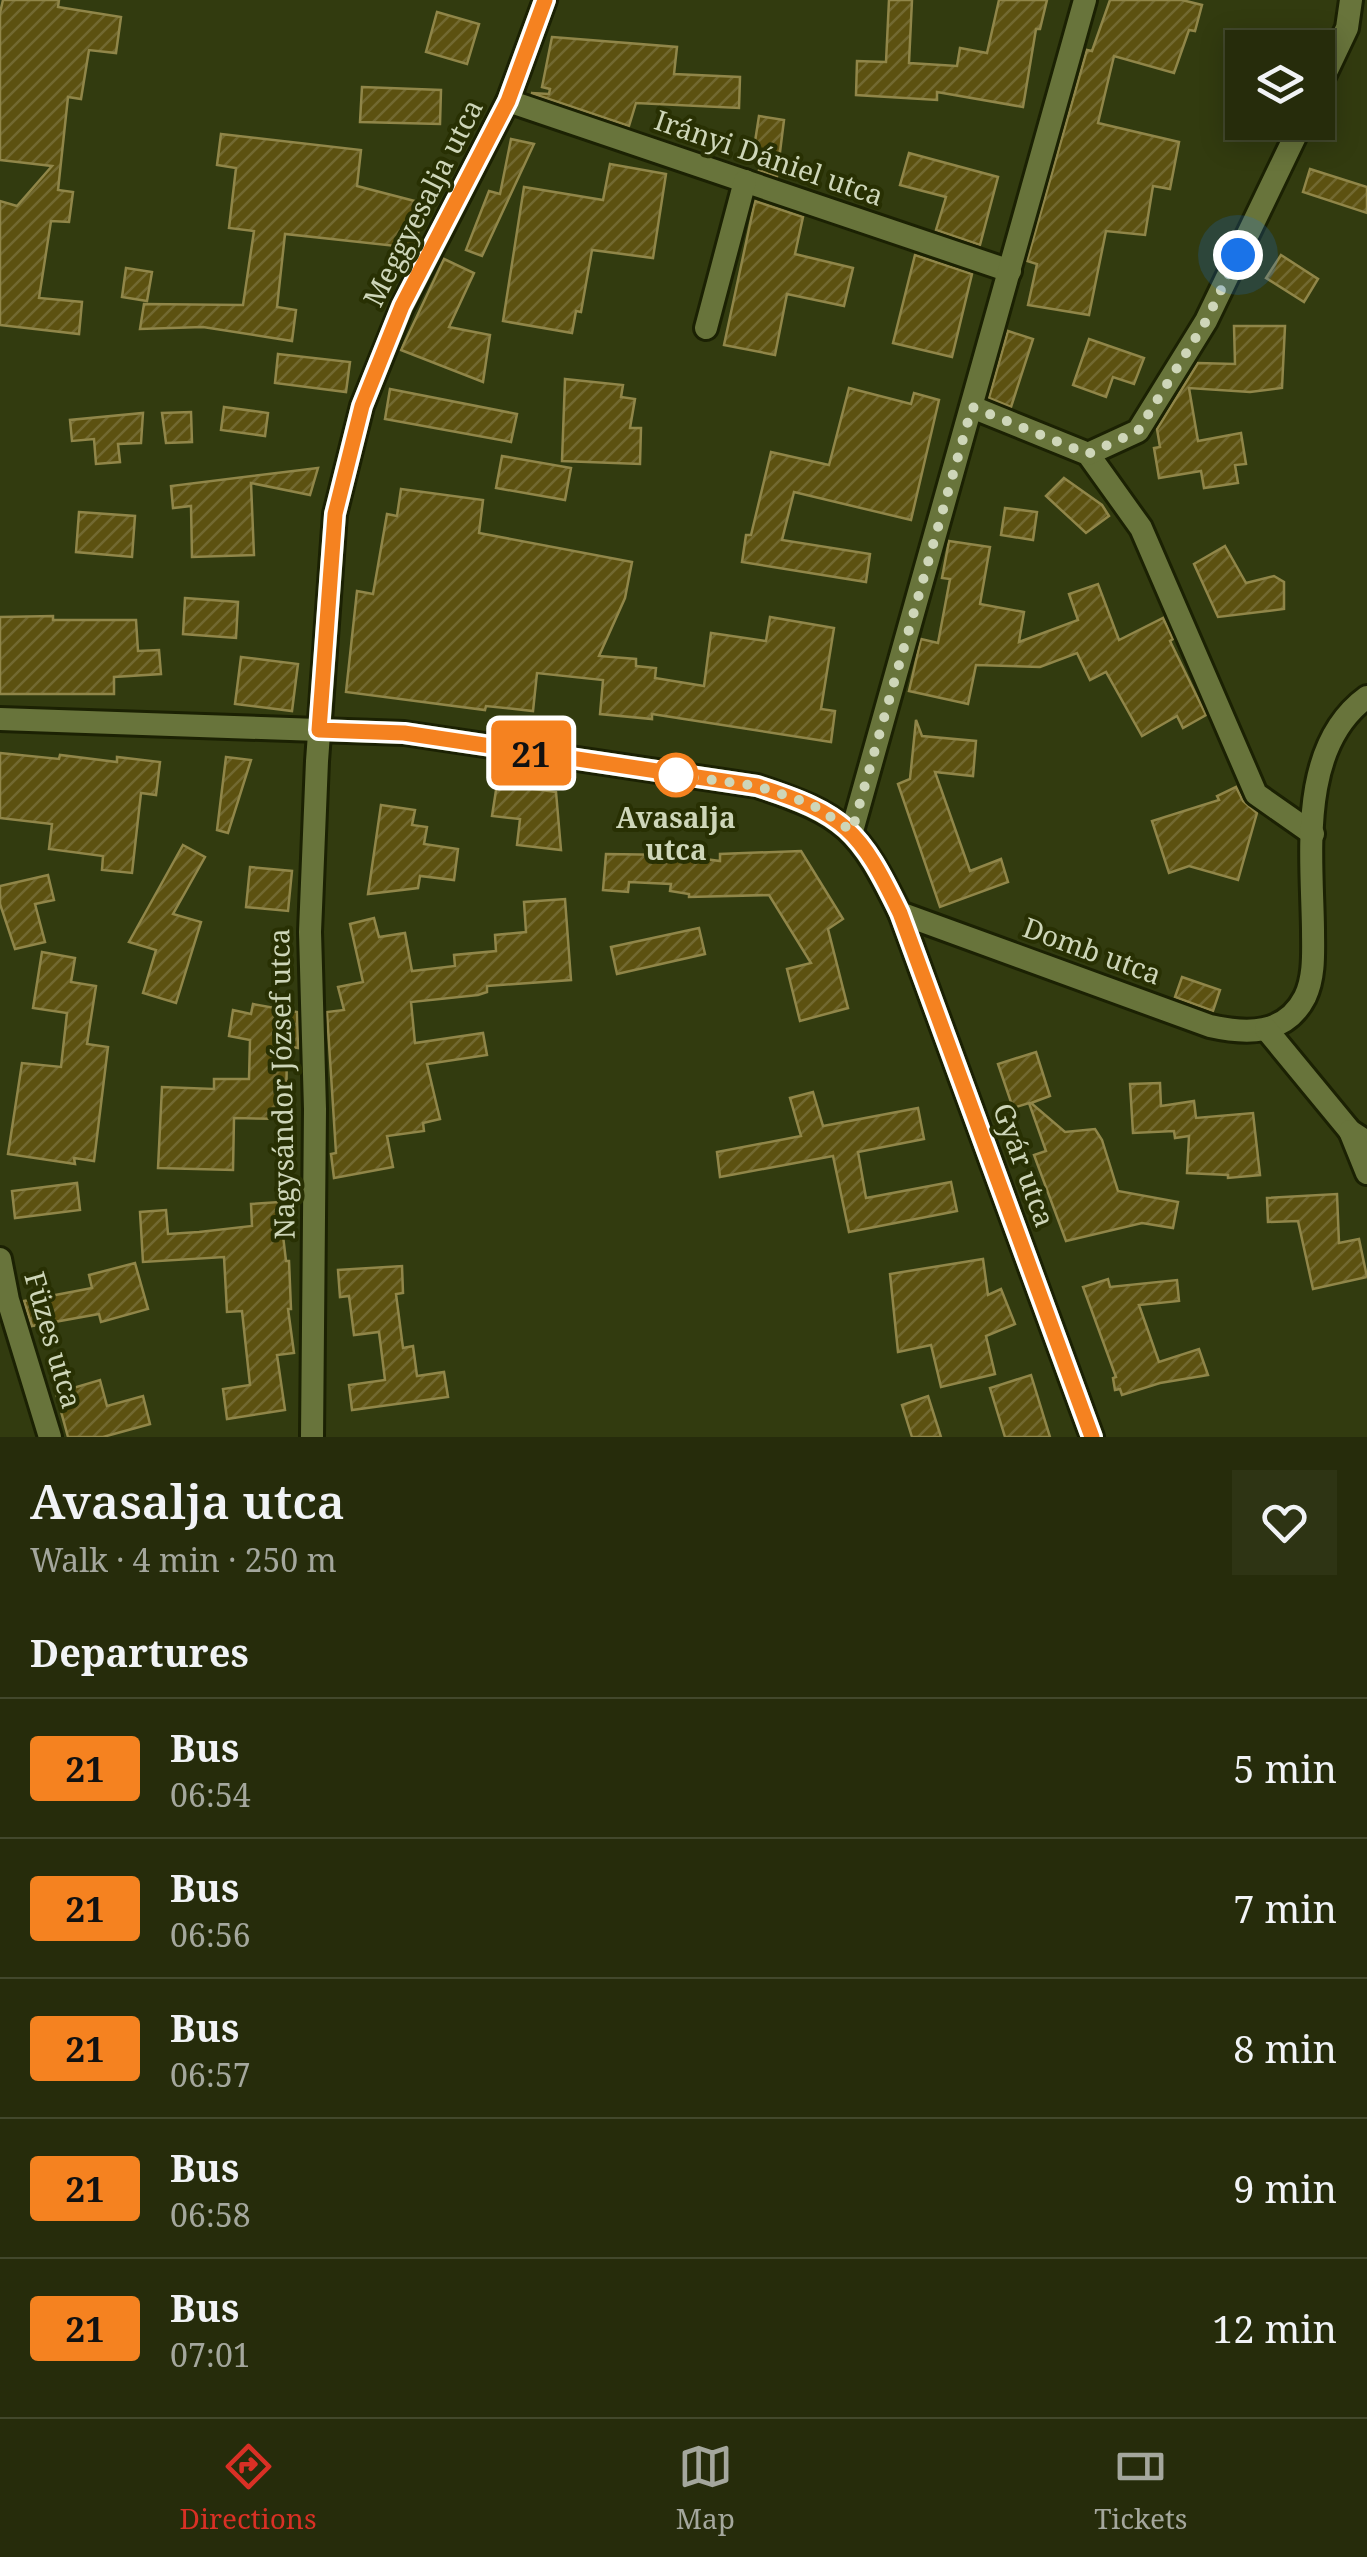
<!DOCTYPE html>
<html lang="en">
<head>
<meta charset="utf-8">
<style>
	:root { --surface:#262c0b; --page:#2e3414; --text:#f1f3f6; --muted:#a4a79d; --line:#42482c; --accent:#d93025 }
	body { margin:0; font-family:"Noto Serif",serif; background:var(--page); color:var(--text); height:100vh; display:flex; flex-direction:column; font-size:38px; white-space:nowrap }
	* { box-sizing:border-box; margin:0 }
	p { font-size:32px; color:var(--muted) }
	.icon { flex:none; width:55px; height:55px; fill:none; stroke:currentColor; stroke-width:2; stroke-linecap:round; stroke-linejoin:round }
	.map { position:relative; height:1437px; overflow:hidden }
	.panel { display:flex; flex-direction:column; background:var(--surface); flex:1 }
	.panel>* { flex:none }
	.badge { padding:0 20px; border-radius:8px; font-size:35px; line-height:65px }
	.fabs { position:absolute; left:1225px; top:30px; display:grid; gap:20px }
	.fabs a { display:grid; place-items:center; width:110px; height:110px; border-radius:0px; background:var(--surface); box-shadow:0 5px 25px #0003,0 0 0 2px var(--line); font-size:50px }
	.you { position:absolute; width:50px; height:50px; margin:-25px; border:8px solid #fff; border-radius:50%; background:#1a73e8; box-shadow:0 0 0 15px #1a73e833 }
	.map>.badge { position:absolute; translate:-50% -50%; box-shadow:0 0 0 5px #fff }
	h2 { padding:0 30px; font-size:38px; line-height:90px }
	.round { display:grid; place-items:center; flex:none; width:105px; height:105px; border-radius:0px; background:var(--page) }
	.headline { display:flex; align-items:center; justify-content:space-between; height:170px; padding:0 30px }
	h1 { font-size:48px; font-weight:600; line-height:75px }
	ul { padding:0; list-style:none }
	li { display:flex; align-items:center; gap:30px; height:140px; padding:0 30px; border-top:2px solid var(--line) }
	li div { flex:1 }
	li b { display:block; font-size:38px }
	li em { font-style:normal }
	li .badge { min-width:110px; font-weight:700; text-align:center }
	.tab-bar { display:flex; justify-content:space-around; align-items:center; height:140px; border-top:2px solid var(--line); background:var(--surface); font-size:28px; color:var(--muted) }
	.tab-bar a { display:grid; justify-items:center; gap:5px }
	.tab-bar .selected { color:var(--accent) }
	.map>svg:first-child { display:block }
	.building { fill:url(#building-hatch); stroke:#908649; stroke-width:2.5 }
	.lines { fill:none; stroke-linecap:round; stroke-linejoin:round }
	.minor-casing { stroke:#1b2103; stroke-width:28 }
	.minor { stroke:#68743b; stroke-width:22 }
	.line-casing { stroke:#fff; stroke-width:22 }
	.line { stroke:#f58220; stroke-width:15 }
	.walk { stroke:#ced6b9; stroke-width:10; stroke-dasharray:0 18 }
	.stop-dot { fill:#fff; stroke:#f58220; stroke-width:5 }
	.labels { text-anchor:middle; stroke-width:8; stroke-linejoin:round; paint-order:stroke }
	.street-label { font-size:28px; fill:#ced6b9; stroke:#283003 }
	.stop-label { font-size:28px; font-weight:bold; fill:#ced6b9; stroke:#283003 }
</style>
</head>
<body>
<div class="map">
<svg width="1367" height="1437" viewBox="0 0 1367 1437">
	<defs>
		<pattern id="building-hatch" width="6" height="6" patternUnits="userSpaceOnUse" patternTransform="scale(2.5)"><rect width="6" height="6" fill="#5c5110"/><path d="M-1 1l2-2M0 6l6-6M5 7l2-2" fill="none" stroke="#726931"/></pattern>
	</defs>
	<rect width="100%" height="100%" fill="#323b0f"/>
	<!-- building -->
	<g class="building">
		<path d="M3,0H59L58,7L121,17L116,53L89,50L81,99L68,97L58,190L73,192L69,222L51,221L39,298L82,302L79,334L0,325V201L17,206L52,166L0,160V13Z"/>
		<path d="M889,0H912L909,63L957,66L960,48L987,53L999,0H1047L1040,29H1036L1023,107L937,92V100L856,95L857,61L886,62Z"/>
		<path d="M1110,0H1182L1202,5L1195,31L1189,30L1174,73L1114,56L1098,123L1179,142L1170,189L1153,186L1145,235L1106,231L1089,315L1028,305L1037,264L1027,261L1087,50L1092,51Z"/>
		<path d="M437,12L479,24L467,64L426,52Z"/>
		<path d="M552,37L677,47L674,74L740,77L739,108L636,103L629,126L531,93L549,94L550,89L542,87Z"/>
		<path d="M362,87L441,90L440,124L360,122Z"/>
		<path d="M759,116L784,120L777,176L759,170L761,162L752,161Z"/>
		<path d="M221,134L361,150L357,186L426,204L414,248L285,234L277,307L296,310L292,341L203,327L140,329L144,304L243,305L254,231L229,228L236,168L217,165Z"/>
		<path d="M511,139L534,144L482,256L466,250L489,191L500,194Z"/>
		<path d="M909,153L998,177L980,245L936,230L946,197L900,185Z"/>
		<path d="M610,164L666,174L653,258L592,250L581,312L576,311L572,333L503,321L524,187L603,200Z"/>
		<path d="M1310,169L1367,187V213L1303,192Z"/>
		<path d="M755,201L803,217L795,254L853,268L844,306L787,294L775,355L724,345Z"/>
		<path d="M915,255L972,274L952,357L893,343Z"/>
		<path d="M1281,255L1318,279L1304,302L1266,278Z"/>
		<path d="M444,259L474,273L449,327L490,335L483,382L401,350Z"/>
		<path d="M126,268L152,272L147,301L122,297Z"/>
		<path d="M1234,326H1285L1282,388L1250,392L1189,388L1198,441L1241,433L1246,464L1235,465L1238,483L1204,488L1201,471L1159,478L1154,448L1160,447L1157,429L1198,363L1235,364Z"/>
		<path d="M1008,331L1033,339L1011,407L989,398Z"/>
		<path d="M1089,339L1144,358L1134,384L1113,377L1106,397L1073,385Z"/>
		<path d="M278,354L350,362L346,392L275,383Z"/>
		<path d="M565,379L623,385L621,397L635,399L630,428H641L640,464L562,461Z"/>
		<path d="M849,388L911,404L914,393L939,400L911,520L794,492L782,540L870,554L866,582L742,562L746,535H751L771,452L829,465Z"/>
		<path d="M390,389L517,414L511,442L385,419Z"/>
		<path d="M224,407L268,413L265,436L221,430Z"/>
		<path d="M191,412L192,442L166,443L162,413Z"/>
		<path d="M143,413L141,443L118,444L120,462L96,464L94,439L72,441L70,420Z"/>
		<path d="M502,456L571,468L565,500L496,488Z"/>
		<path d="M318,468L310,495L251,483L254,555L192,557L191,506L173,508L171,486Z"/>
		<path d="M1064,478L1102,505L1109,516L1086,533L1046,496Z"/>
		<path d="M401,489L483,500L479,533L632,562L625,598L599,656L636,659V666L656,668L655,678L704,686L711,633L766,641L770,617L834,628L821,709L835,711L831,742L652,714V719L600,714L603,680L537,673L533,711L486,706L485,710L346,692L357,591L373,594L387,514L397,516Z"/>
		<path d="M1005,508L1037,512L1033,540L1001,535Z"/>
		<path d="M79,512L135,516L132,557L76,552Z"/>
		<path d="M949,541L990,547L980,604L1024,612L1019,642L1078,620L1069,594L1098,584L1119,640L1163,618L1173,639L1170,641L1206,715L1183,728L1177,716L1142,736L1106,672L1090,680L1077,653L1040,667L976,665L968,704L909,691L921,639L938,643L950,579L942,578Z"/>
		<path d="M1225,546L1246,583L1274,576L1284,582V609L1218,617L1194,564Z"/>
		<path d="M185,598L238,602L236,638L183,634Z"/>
		<path d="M53,616V620H136L138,651L159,650L161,674L114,677V694H0V617Z"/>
		<path d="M241,657L298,664L292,711L235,704Z"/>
		<path d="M916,720L922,736L976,741L973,776L935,772L970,871L1001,859L1008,882L940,907L898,784L910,779Z"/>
		<path d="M0,753L59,759L60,755L117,762V757L160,762L156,795L141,793L132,873L102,870L103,856L49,849L52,824L0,818Z"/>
		<path d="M226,757L251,760L228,833L217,830Z"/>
		<path d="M497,784L556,792L561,850L517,845L520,819L492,816Z"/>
		<path d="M1236,787L1243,801L1257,813L1238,880L1189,866L1169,873L1152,821L1219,800L1217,796Z"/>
		<path d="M381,805L415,810L412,825L427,827L424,844L458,849L454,880L420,876L418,888L368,894Z"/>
		<path d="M183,845L205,857L173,914L201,922L176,1003L143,993L156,950L129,942Z"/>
		<path d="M801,851L843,919L828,929L848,1008L800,1021L787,969L811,963L769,895L689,897V894L670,891L671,884L629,882L628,892L603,890L606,854L675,855L720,861V854Z"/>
		<path d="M250,867L292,871L288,911L246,907Z"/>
		<path d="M48,875L54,900L35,904L45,942L15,949L0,904V886Z"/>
		<path d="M565,899L571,980L487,986V992L478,995L411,1002L415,1043L483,1033L487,1055L427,1064L440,1119L423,1123L424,1131L387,1136L393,1167L334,1178L331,1154L336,1153L327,1012L344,1010L338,987L363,982L350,924L374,918L379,937L405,933L412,971L455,966L454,955L496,951L495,935L526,932L524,902Z"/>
		<path d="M699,928L705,954L617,974L611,947Z"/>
		<path d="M42,952L75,958L71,982L96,986L87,1044L108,1047L94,1161L74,1158L75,1164L8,1154L22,1063L61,1067L67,1013L33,1008Z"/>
		<path d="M1182,977L1220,990L1213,1011L1175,997Z"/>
		<path d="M253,1004L297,1012L298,1048L287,1046L286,1119L234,1118L233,1170L158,1168L162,1087L214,1089V1079H249L250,1040L229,1036L233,1010L251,1014Z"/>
		<path d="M1036,1052L1050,1096L1031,1103L1065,1132L1095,1129L1102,1140L1118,1191L1178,1202L1173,1228L1142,1223L1066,1241L1034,1155L1046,1151L1029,1103L1013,1108L998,1064Z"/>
		<path d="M1160,1083L1161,1106L1194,1101L1196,1118L1253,1113L1260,1175L1228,1178V1175L1187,1173L1189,1136L1175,1138L1174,1131L1133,1133L1130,1084Z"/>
		<path d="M813,1092L823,1126L918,1108L924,1139L858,1152L866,1198L951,1182L957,1211L849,1232L833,1156L720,1177L717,1152L801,1136L790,1098Z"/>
		<path d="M77,1183L80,1210L15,1218L12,1191Z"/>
		<path d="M1337,1194L1339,1243L1359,1239L1367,1277L1313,1289L1298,1221L1268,1222L1267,1198Z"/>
		<path d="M279,1202L286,1261H289L291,1309H288L294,1353L277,1355L285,1410L227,1419L223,1389L250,1385L242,1311L227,1312L224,1257L143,1262L140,1212L166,1210L168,1234L199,1232L252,1226L251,1204Z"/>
		<path d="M983,1259L988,1295L1001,1289L1015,1324L986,1336L995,1374L941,1387L931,1345L898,1352L890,1274Z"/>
		<path d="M135,1263L148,1309L101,1322L99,1314L32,1326L24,1301L92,1288L89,1275Z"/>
		<path d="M402,1266L403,1293L396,1294L403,1348L413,1346L417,1376L444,1372L448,1397L352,1410L349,1385L385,1380L379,1332L354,1335L349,1296L340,1297L338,1270Z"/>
		<path d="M1108,1279L1110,1287L1177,1280L1179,1301L1139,1305L1159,1362L1199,1349L1208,1375L1160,1383L1122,1395L1120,1389L1115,1390L1113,1378L1116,1377L1083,1287Z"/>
		<path d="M1031,1375L1050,1437H1005L990,1388Z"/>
		<path d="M100,1380L107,1406L143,1396L150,1424L103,1437H68L56,1393Z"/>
		<path d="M928,1396L941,1437H912L902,1405Z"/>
	</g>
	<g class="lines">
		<defs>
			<g id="minor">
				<path d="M1318,89L1347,28L1351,0"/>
				<path d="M508,101L1010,271"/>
				<path d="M706,328L745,181"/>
				<path d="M972,407L1088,454L1141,528L1256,794L1313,834"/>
				<path d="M1088,454L1138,431L1206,321L1302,122"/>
				<path d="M0,719L404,733L757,786C845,815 859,829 900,913L1092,1437"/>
				<path d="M852,831L1085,0"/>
				<path d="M900,913L1210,1026C1246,1034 1285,1036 1305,997C1315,976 1313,951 1313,929C1312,854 1298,747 1367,697"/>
				<path d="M1266,1029L1350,1131L1367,1142"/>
				<path d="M1350,1131L1367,1173"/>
				<path d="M0,1259L8,1300L50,1437"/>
				<path d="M312,1437L315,1109L310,932L317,761L335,514L362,406L402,307L508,101L545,0"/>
			</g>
		</defs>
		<!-- minor casing -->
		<use href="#minor" class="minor-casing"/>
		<!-- minor -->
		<use href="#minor" class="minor"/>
	</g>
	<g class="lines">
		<defs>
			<path id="line" d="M545,0L508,101L402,306L362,406L335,514L319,730L404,733L757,786C845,814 860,830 900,913L1092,1437"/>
		</defs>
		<!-- line casing -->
		<use href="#line" class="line-casing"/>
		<!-- line -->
		<use href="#line" class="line"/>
		<!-- walk -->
		<path class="walk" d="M676,775L757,786L811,804L852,831L972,407L1088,454L1138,431L1206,321L1238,255"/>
	</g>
	<!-- markers -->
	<circle class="stop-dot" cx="676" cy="775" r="20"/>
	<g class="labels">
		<!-- street labels -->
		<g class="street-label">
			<text transform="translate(769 158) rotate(19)" y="10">Irányi Dániel utca</text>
			<text transform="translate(423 203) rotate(-63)" y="10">Meggyesalja utca</text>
			<text transform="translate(1092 951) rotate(20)" y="10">Domb utca</text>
			<text transform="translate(282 1084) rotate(-91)" y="10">Nagysándor József utca</text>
			<text transform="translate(1024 1165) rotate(70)" y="10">Gyár utca</text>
			<text transform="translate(53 1340) rotate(74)" y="10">Füzes utca</text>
		</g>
		<!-- stop labels -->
		<g class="stop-label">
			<text x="676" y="828">Avasalja<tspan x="676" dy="32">utca</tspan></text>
		</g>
	</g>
</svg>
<div class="fabs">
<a><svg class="icon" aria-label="layers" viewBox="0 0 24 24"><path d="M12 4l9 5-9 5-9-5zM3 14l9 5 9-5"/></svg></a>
</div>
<div class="you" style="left:1238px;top:255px"></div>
<b class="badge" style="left:531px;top:753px;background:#f58220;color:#111">21</b>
</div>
<section class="panel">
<div class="headline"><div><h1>Avasalja utca</h1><p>Walk · 4 min · 250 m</p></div><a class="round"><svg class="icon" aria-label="heart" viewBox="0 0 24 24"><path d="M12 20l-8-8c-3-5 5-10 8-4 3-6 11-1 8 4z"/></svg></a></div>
<h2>Departures</h2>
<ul>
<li><span class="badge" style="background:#f58220;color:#111">21</span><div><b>Bus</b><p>06:54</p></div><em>5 min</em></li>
<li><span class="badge" style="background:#f58220;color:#111">21</span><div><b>Bus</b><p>06:56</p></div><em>7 min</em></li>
<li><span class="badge" style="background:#f58220;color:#111">21</span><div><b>Bus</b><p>06:57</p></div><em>8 min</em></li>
<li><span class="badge" style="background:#f58220;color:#111">21</span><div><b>Bus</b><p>06:58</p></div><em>9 min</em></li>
<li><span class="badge" style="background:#f58220;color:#111">21</span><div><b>Bus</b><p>07:01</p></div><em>12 min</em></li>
</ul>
</section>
<nav class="tab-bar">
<a class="selected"><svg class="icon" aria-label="directions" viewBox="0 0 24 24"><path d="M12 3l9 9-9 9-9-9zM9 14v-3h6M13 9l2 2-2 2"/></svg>Directions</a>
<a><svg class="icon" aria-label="map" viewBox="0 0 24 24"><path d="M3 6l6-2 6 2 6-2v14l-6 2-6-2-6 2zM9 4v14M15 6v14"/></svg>Map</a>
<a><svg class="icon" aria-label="tickets" viewBox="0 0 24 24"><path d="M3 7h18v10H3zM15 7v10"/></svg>Tickets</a>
</nav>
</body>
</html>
